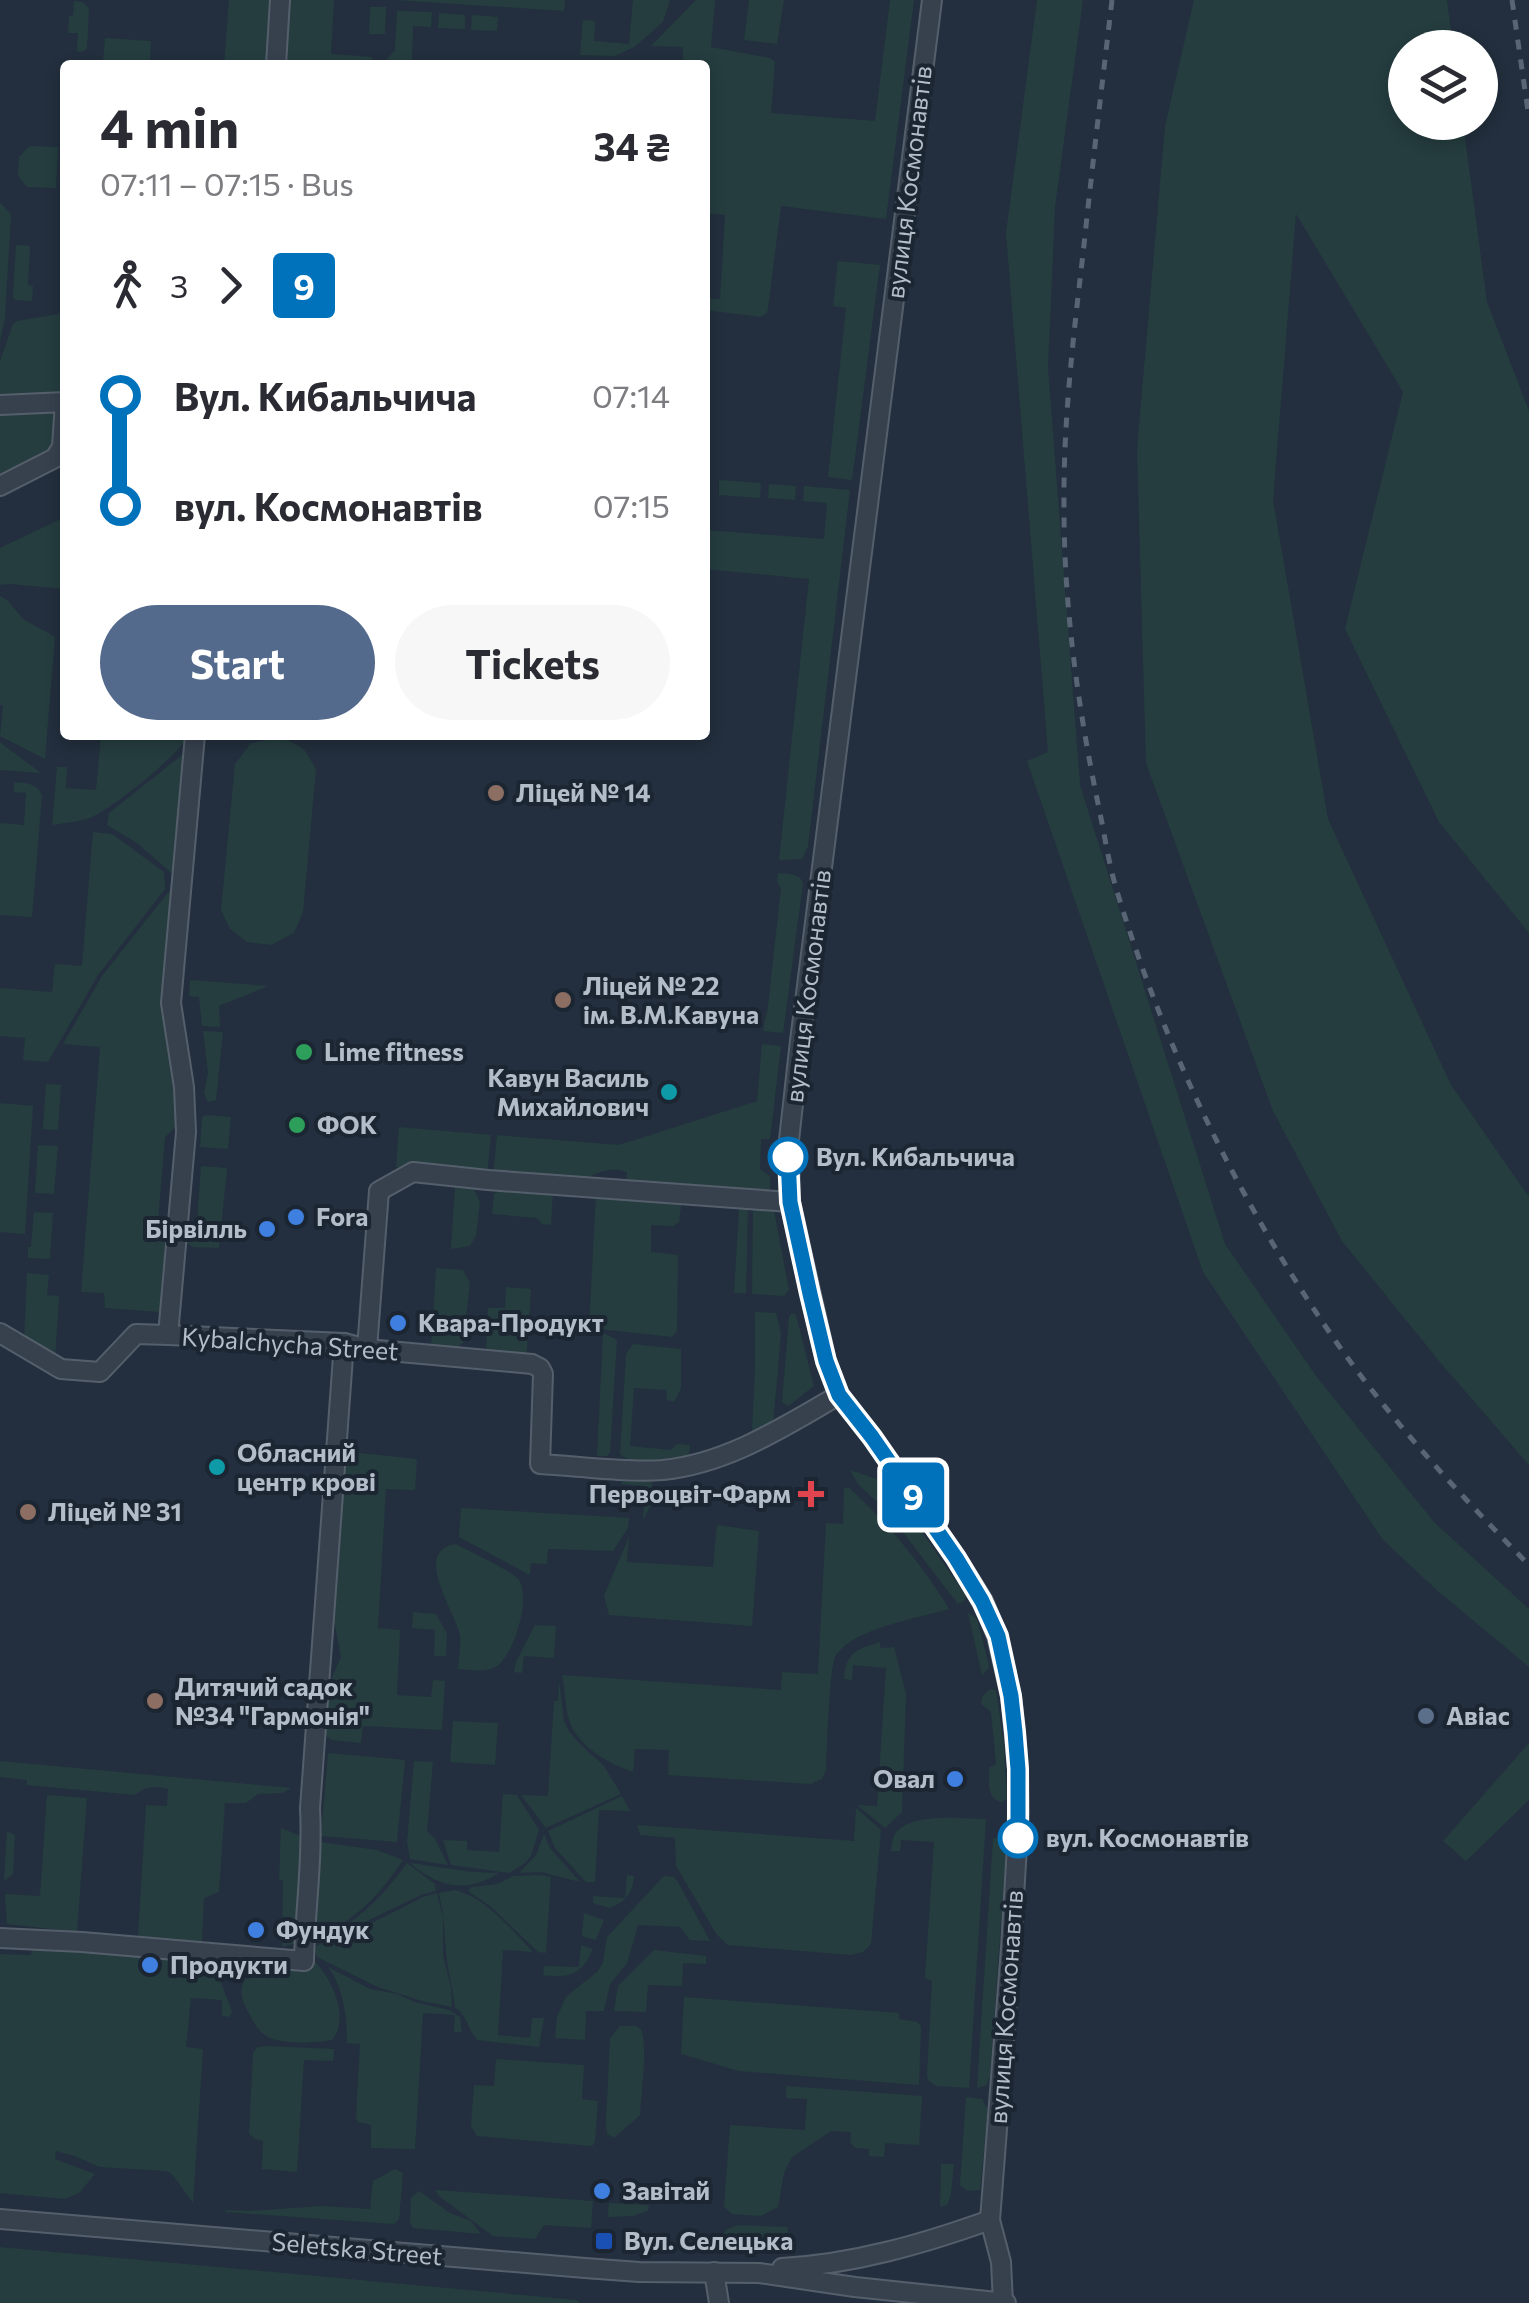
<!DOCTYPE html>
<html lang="en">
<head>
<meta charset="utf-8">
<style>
	:root { --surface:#fff; --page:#f7f7f7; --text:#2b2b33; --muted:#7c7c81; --accent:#546a8d }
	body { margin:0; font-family:Commissioner,sans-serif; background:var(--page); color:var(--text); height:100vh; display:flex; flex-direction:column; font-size:38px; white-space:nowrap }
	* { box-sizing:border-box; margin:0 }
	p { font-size:32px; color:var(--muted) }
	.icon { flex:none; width:55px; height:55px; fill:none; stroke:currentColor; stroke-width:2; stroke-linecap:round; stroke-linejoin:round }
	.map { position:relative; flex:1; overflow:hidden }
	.panel { position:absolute; left:60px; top:60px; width:650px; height:680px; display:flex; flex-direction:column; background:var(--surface); border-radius:10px; box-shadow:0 5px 15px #0003 }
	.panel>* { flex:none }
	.badge { padding:0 20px; border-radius:8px; font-size:35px; line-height:65px }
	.controls { position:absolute; left:1388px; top:30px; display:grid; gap:20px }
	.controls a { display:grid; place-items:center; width:110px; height:110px; border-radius:50%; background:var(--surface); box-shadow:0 5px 15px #0003; font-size:50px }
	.map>.badge { position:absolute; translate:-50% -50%; box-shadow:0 0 0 5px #fff }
	.legs { display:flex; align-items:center; gap:15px; height:110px; padding:0 40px; font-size:32px }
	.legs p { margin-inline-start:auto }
	.summary { display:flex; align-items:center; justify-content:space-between; height:170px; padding:0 40px }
	h1 { font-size:55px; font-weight:700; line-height:75px }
	.cta { display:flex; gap:20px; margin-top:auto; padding:20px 40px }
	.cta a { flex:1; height:115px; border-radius:60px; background:var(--accent); color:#fff; font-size:40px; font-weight:700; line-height:115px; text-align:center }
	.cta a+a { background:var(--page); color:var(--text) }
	ul { padding:0 40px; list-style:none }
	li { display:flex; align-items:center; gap:35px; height:110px; font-size:38px }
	li i { display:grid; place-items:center; width:15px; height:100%; margin:0 12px; background:currentColor }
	li i::after { content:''; width:25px; height:25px; margin:-12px; border:8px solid; border-radius:50%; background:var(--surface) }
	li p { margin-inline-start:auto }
	li:first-child i { background:linear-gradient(#0000 50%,currentColor 0) }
	li:last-child i { background:linear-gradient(currentColor 50%,#0000 0) }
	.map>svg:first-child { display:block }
	.green { fill:#253d3f }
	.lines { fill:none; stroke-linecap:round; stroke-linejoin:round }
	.minor-casing { stroke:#555f6c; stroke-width:22 }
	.minor { stroke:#37414e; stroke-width:18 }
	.rail { stroke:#596575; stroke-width:5; stroke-dasharray:10 10; stroke-linecap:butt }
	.line-1-casing { stroke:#fff; stroke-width:22 }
	.line-1 { stroke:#0072bc; stroke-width:15 }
	.education-dot { fill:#8d6e63; stroke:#1c2633; stroke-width:4 }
	.leisure-dot { fill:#2e9e5b; stroke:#1c2633; stroke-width:4 }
	.culture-dot { fill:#0f9aa8; stroke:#1c2633; stroke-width:4 }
	.stop-1-dot { fill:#fff; stroke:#0072bc; stroke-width:5 }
	.shop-dot { fill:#3f7fe0; stroke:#1c2633; stroke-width:4 }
	.health-dot { fill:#e0444e; stroke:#1c2633; stroke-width:4 }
	.service-dot { fill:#5c6f8a; stroke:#1c2633; stroke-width:4 }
	.transit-dot { fill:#1a4fb4; stroke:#1c2633; stroke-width:4 }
	.labels { text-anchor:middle; stroke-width:8; stroke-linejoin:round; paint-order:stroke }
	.street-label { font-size:25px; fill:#b3bcc9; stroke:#1c2633 }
	.poi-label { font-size:25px; font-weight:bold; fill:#b3bcc9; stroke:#1c2633; text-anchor:start }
	.stop-label { font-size:25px; font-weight:bold; fill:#b3bcc9; stroke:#1c2633; text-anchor:start }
</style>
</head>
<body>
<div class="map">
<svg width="1529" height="2303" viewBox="0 0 1529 2303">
	<rect width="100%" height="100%" fill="#232f3e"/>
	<!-- green -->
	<g class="green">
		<path d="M229,0H272L268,65H224Z"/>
		<path d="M288,0H334L331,54L372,57L371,65H287Z"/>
		<path d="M396,0H565L564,11Z"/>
		<path d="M633,0H670L663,22L634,47L615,56L580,55L583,20L595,21L594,41L629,44Z"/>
		<path d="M696,0H715L711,47L770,58L775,62L771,113L875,121L890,0H914L886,219L781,206L768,308L767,313L761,317L705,310V299H720L725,215L705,213V65H683V47L651,46Z"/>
		<path d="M749,0H784L777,44L744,40Z"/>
		<path d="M1037,0H1083L1055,207L1048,368L1080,785L1225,1244L1316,1376L1434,1522L1529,1609V1667L1439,1592L1383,1540L1203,1272L1027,761L1048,752L1006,233Z"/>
		<path d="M1194,0H1447L1453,47L1405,48V122L1463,123L1487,302L1529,411V933L1439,822L1345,629L1403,392L1296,214L1273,500L1328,819L1451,1085L1529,1197V1465L1439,1361L1342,1241L1273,1111L1146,763L1137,449L1165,126Z"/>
		<path d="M74,1L83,2L89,9L87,48L84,51L77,52L78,33H68L69,16L73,15Z"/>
		<path d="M370,7H386L385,34H369Z"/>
		<path d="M397,11L432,12L431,27L413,26L412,60L492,65H387V59L395,50Z"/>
		<path d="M439,13L465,15V29L438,28Z"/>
		<path d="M472,15L498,17L497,31L471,30Z"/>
		<path d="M105,38L151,41L150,64L103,61Z"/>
		<path d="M30,146L58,147L56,188L27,187L18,176L19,157Z"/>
		<path d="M0,203L11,214L5,318L0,341Z"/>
		<path d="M16,245L30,246L28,285L33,286L32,301L15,300L13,297Z"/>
		<path d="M838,261L880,265L852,480L828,477L846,308L833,306Z"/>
		<path d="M65,313L64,390L60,396L0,402V361L13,324L17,321Z"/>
		<path d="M55,405V443L49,454L0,479V409Z"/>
		<path d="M719,480L761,483L760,498L719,495Z"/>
		<path d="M769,484L796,486L795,500L768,498Z"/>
		<path d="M804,486L850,490L808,846L802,859L779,860L809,579L705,569V530L824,539L827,503L803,501Z"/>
		<path d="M65,517V589L11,584L0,585V548Z"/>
		<path d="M0,596L7,600L23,619L55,637L45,759L0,736L3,706L0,705Z"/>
		<path d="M101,735H188C182,753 111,809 92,817C80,822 65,823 52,825L57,767H67L66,788L96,790Z"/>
		<path d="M282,737L304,749L316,769L303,912L294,933L271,945L247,942L230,929L221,910L235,764L251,743Z"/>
		<path d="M0,742L2,744L41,773L0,770Z"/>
		<path d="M187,751L175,876L137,843L107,825L109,813Z"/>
		<path d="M14,782C27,783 36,783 42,795L32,917L0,915V823L24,825L26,793L14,792Z"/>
		<path d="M93,832L112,834L164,872L165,889L98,975L48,1062L23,1060L25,1038L0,1036V988L52,992L55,964L82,966Z"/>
		<path d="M778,873C788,874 800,873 803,883L783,1033L763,1031L768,1006L781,888L777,882Z"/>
		<path d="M174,885L165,1007L179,1124L165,1137L158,1220L166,1229L160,1312L105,1308L104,1293L81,1292L100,1047L63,1044L102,976Z"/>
		<path d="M190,980L268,986L219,1006L220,1027L202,1026L199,997L189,996Z"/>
		<path d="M203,1031L223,1032L216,1100L208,1102L204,1093L208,1073Z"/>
		<path d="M762,1044L781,1046L770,1139H761L760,1169L770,1177V1197L627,1185V1172C608,1165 599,1174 581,1179C565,1185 513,1177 493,1176L497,1135L619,1145L757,1101Z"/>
		<path d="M46,1084L61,1085L58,1130L43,1129Z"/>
		<path d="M0,1103L33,1106L25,1234L0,1232Z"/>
		<path d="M206,1115L231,1117L228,1149L200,1147L202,1117Z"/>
		<path d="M399,1127L491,1135L487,1176L473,1172L396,1167Z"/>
		<path d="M38,1145L58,1146L54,1194L35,1193Z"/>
		<path d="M201,1166L227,1168L219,1248L193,1247L184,1241L186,1227L197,1223Z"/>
		<path d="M455,1187L474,1190L480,1202L476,1236L470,1246L451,1249Z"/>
		<path d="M505,1187L553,1190L551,1225L542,1224L537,1218L492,1214L494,1194Z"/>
		<path d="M596,1193L682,1199L679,1222L673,1226L651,1225V1252L678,1255L677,1331L672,1337L589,1328Z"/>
		<path d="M739,1209H748L746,1293H734Z"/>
		<path d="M753,1210L774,1211L789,1290L784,1296L752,1294Z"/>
		<path d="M34,1212L53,1213L50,1259L28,1258V1247H31Z"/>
		<path d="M436,1268L463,1270L470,1283L463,1343L455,1349L431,1348Z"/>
		<path d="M27,1273L49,1275L47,1295L59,1296L55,1359L24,1341Z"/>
		<path d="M506,1287L531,1289L527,1350L524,1357L486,1352L488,1308H505Z"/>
		<path d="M755,1312L776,1313L781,1333L773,1425L755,1436L752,1431L755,1368Z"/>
		<path d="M792,1313L796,1315L814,1386L788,1406L782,1402L789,1317Z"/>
		<path d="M603,1333L617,1340L610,1453L607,1456H597Z"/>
		<path d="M633,1344L681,1349V1388L674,1402L667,1400L666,1390L634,1388L630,1446L671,1450L677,1444L690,1445L689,1455L680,1463C661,1462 635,1467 620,1454L626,1354Z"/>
		<path d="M345,1435L359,1453L417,1459L415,1490L386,1489L378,1628L400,1630L397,1695L431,1697L433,1680L445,1681L442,1730L363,1726L361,1743L332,1740L327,1737L323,1727L325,1693L341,1657L333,1615Z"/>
		<path d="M850,1470L879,1480L896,1494L966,1596L964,1601L958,1604L886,1510L858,1484Z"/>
		<path d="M622,1476L652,1478L651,1504L643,1521L645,1486L621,1484Z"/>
		<path d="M848,1487C888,1523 921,1563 949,1609C919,1618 854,1628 836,1655C829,1666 827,1751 826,1770L822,1779L811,1784L668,1775L669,1750L635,1749L633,1772C610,1764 580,1748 570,1723C565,1709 565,1690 562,1675L781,1690L782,1672L818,1674L826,1523L843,1524L844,1489Z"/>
		<path d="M461,1508L629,1518L628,1528L613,1551L548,1549L547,1564L531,1563L530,1575L459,1537Z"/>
		<path d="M717,1525L759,1531L752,1626L609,1615L604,1596L629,1537L627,1562L713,1567Z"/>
		<path d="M456,1544C470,1552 509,1569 518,1579C532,1596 514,1655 497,1666C486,1673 470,1670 458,1669C459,1659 461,1646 460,1636C458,1615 410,1551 456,1544Z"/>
		<path d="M413,1612L436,1614L447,1634L446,1656H434L435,1630L412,1628Z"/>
		<path d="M968,1613L977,1619L988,1661L989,1668L982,1675Z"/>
		<path d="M535,1625L556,1626L554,1658L524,1656L522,1673L514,1672L516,1662Z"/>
		<path d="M880,1642V1648L894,1647L906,1694L902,1812L885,1828L857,1805L877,1806L886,1668L853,1665L852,1680L844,1679C846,1652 856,1650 880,1642Z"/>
		<path d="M559,1680L564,1721L569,1731L580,1744L604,1766L621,1794L546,1828L521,1795L548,1796L554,1701H558Z"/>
		<path d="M990,1689L996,1690L1004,1746L1007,1799L1001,1802C985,1797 990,1781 989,1768L996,1764L991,1712L981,1704L982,1697Z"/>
		<path d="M453,1721L498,1723L495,1765L450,1762Z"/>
		<path d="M1529,1743V1800L1466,1861L1443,1841Z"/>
		<path d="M328,1753L405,1760L397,1842L321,1836Z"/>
		<path d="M0,1761L292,1788L282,1793L258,1794L246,1803H225L219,1892L204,1898L202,1942L138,1937L146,1805L167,1806L168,1789C155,1785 145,1787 135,1795L27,1785V1780L0,1777Z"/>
		<path d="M414,1761L433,1762L427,1831L435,1839L448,1865L410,1859L407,1842Z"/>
		<path d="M503,1794L517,1795L539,1830L531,1856L525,1863L509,1873L451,1865L443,1840L467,1841V1850L499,1852Z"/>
		<path d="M47,1795L87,1798L77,1932L7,1924L5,1894L40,1896Z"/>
		<path d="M622,1796L630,1811L599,1810L595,1882H586L555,1848L548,1831Z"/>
		<path d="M856,1808L881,1830L871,1944L863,1952L851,1955L728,1945L717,1935L676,1866L675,1838L640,1835L637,1825L854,1841Z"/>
		<path d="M986,1819L969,2088L936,2086L928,2080L927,2074L932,1981L925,1978L934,1842L901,1840L900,1851H891C891,1850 893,1837 894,1836C907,1811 963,1819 986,1819Z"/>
		<path d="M281,1828L306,1838L301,1942L282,1947L283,1881L279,1880Z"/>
		<path d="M7,1831L15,1835L13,1874L4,1881Z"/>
		<path d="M544,1834L550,1848L580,1882L541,1872L519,1873L536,1855Z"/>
		<path d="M993,1838L1007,1839L990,2076L986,2086L977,2088Z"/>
		<path d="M320,1842L377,1850L403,1860C380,1895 352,1924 312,1939L317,1847Z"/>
		<path d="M407,1863L435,1884L436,1891L421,1895L348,1930L346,1925C371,1908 389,1888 407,1863Z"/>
		<path d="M410,1863L473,1872L499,1873C465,1894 438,1887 410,1863Z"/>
		<path d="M541,1875L551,1877L546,1953L538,1952L490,1906L468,1891L472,1887L498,1884L513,1876Z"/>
		<path d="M627,1875L634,1876C633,1893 625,1903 609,1908L593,1903V1896L625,1898Z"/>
		<path d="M664,1876L674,1877L678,1882L710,1941L690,1940L680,1927L638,1925L627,1963L610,1984L604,2011H586L585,2040L555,2038L557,2017L566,1997L598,1971L603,1962L607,1937Z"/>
		<path d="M455,1890C486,1898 511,1929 533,1952L503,1950L498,2035L530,2038L532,2018H544L539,2047L478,2040C467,2031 468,2015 455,2008C453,1988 447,1970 446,1950C444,1928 444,1916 439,1893Z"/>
		<path d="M437,1893L443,1918V1955L451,1988L452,2007L422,2001L378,1987L317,1957L313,1948L318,1945L374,1922L423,1897Z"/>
		<path d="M584,1913L604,1920L596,1940L582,1936Z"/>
		<path d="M581,1945L593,1949C581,1975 571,1978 543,1975L544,1966L579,1967Z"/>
		<path d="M32,1949L75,1951L214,1964L232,2012L229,2017L222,2016V2000L191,1998L186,2047L203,2049L193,2203L172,2174L166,2171L100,2167L74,2156L56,2151L55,2159L95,2174L79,2193L65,2199L0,2193V1954L31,1955Z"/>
		<path d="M654,1950L706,1956V1964L683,1963L682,1986L648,1985L646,2012L614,2011L618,1986Z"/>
		<path d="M280,1960L315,1962C333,1980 350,2019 332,2040C314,2043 283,2045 266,2036C257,2030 252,2019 247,2010C241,1998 239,1990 245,1979L277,1973Z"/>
		<path d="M328,1967L370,1989L397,1994L415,2002L449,2010L460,2017L462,2032H454L455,2015L423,2013L415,2149L371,2148V2125L358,2122L356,2117L360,2044L347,2043C347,2017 344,1988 328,1967Z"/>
		<path d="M684,1997L899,2013V2019L918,2022L921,2027L919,2085L739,2071L681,2054Z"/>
		<path d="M620,2026H635L641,2029C648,2048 641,2092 640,2115L614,2138L607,2134L606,2122L610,2038Z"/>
		<path d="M266,2046L334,2049L333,2061L304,2060L297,2172L262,2169L263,2141L255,2139L249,2134L253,2053L258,2047Z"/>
		<path d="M496,2059L584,2065L582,2099L598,2101L595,2142L592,2146L477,2136L471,2126L474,2085L494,2086Z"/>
		<path d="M786,2086L922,2096L919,2145L885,2143L884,2157L869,2156V2149L855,2148L850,2142L851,2132L831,2131L792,2157L784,2173L778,2207L761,2216L732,2214L724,2207L730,2125L805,2130L807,2099L786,2098Z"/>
		<path d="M966,2097L982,2099L988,2110L980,2190L967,2191L960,2185Z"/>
		<path d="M941,2164H954L951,2194L948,2204L945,2206L940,2207Z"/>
		<path d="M395,2169L403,2173L399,2219L394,2224L225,2212L226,2210L250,2211L322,2206L370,2209L373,2181Z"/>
		<path d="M435,2190L593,2201L591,2228L544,2225L535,2239L493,2236L439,2196Z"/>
		<path d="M419,2191L450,2213L471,2221L481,2234L413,2228L410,2223L411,2198Z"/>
		<path d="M609,2203L649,2205L648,2211L633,2216L608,2217Z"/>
		<path d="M740,2225L788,2227L787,2239L720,2245C721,2232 727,2227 740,2225Z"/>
		<path d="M0,2247L577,2300L579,2303H0Z"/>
	</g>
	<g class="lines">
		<defs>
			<g id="minor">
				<path d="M932,0L800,1041L789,1140L790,1202L826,1361L839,1395L872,1437L956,1558L983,1601L997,1636L1011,1696L1018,1769L1019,1812L1011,1948L990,2220L1001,2262L1003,2303"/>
				<path d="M276,65L280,0"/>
				<path d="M0,405L65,402L62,447L55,458L0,486"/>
				<path d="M195,735L171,1003L184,1087L186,1132L168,1335L344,1343L367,1349L532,1364L540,1368L543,1374L540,1464C577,1466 627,1473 663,1470C729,1463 783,1427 839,1395"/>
				<path d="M0,1333L61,1369L100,1372L136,1334L168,1335"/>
				<path d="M367,1349L379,1191L413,1172L488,1180L790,1202"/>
				<path d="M0,1938L82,1942L304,1961C305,1910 313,1860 310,1808L344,1343"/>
				<path d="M0,2219L585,2268L639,2272L759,2273L855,2287L1006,2303"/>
				<path d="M782,2268C854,2264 923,2244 990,2220"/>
				<path d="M714,2272L719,2303"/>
			</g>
		</defs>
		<!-- minor casing -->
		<use href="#minor" class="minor-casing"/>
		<!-- minor -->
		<use href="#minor" class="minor"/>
		<!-- rail -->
		<g class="rail">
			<path d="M1112,0C1102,85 1092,169 1083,254C1073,339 1063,424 1064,509C1064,611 1079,714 1100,813C1105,838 1109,864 1116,888C1165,1051 1242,1208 1339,1346C1395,1425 1461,1496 1529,1565"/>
			<path d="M1512,0L1529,118"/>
		</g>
	</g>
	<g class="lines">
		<defs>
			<path id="line-1" d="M788,1157L790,1202L810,1294L826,1361L839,1395L872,1437L956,1558L982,1601L998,1636L1011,1696L1015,1732L1018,1769V1838"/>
		</defs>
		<!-- line-1 casing -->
		<use href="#line-1" class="line-1-casing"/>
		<!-- line-1 -->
		<use href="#line-1" class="line-1"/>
	</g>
	<!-- markers -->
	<g class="education-dot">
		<circle cx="496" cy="793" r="10"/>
		<circle cx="563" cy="1000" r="10"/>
		<circle cx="28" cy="1512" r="10"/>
		<circle cx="155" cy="1701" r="10"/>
	</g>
	<g class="leisure-dot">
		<circle cx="304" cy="1052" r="10"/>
		<circle cx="297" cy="1125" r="10"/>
	</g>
	<g class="culture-dot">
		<circle cx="669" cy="1092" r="10"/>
		<circle cx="217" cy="1467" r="10"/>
	</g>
	<g class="stop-1-dot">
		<circle cx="788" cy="1157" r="18"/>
		<circle cx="1018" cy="1838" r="18"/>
	</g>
	<g class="shop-dot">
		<circle cx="296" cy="1217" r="10"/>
		<circle cx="267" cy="1229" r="10"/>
		<circle cx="398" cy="1323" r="10"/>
		<circle cx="955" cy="1779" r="10"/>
		<circle cx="256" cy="1930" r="10"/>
		<circle cx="150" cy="1965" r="10"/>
		<circle cx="602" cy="2191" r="10"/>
	</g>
	<path class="health-dot" d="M806 1479h10v10h10v10h-10v10h-10v-10h-10v-10h10z"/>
	<circle class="service-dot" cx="1426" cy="1716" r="10"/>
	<rect class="transit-dot" x="594" y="2231" width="20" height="20" rx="5"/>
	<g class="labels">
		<!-- street labels -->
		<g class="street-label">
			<text transform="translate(909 182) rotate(-83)" y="9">вулиця Космонавтів</text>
			<text transform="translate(808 986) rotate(-83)" y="9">вулиця Космонавтів</text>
			<text transform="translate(290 1344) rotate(4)" y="9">Kybalchycha Street</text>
			<text transform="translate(1006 2007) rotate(-86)" y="9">вулиця Космонавтів</text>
			<text transform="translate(357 2249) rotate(5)" y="9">Seletska Street</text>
		</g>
		<!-- poi labels -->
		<g class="poi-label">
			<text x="516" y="802">Ліцей № 14</text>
			<text x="583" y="995">Ліцей № 22<tspan x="583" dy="29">ім. В.М.Кавуна</tspan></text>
			<text x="324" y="1061">Lime fitness</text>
			<text x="649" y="1087" text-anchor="end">Кавун Василь<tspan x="649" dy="29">Михайлович</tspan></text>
			<text x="317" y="1134">ФОК</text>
			<text x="316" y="1226">Fora</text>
			<text x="247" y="1238" text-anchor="end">Бірвілль</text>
			<text x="418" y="1332">Квара-Продукт</text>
			<text x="237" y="1462">Обласний<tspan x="237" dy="29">центр крові</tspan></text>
			<text x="791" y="1503" text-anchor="end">Первоцвіт-Фарм</text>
			<text x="48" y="1521">Ліцей № 31</text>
			<text x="175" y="1696">Дитячий садок<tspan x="175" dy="29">№34 "Гармонія"</tspan></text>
			<text x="1446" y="1725">Авіас</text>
			<text x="935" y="1788" text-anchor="end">Овал</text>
			<text x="276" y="1939">Фундук</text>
			<text x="170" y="1974">Продукти</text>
			<text x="622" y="2200">Завітай</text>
			<text x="624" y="2250">Вул. Селецька</text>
		</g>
		<!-- stop labels -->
		<g class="stop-label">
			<text x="816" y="1166">Вул. Кибальчича</text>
			<text x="1046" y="1847">вул. Космонавтів</text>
		</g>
	</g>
</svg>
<div class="controls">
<a><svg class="icon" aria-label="layers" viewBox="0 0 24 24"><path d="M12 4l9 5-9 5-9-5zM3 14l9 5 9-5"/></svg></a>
</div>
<b class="badge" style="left:913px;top:1495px;background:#0072bc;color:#fff">9</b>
<section class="panel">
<div class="summary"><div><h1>4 min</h1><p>07:11 – 07:15 · Bus</p></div><b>34 ₴</b></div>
<div class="legs"><svg class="icon" aria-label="walk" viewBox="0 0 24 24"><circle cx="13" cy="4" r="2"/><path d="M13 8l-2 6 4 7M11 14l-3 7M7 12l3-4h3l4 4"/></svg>3<svg class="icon" aria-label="forward" viewBox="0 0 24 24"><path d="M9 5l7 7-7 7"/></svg><b class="badge" style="background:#0072bc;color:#fff">9</b></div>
<ul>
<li><i style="color:#0072bc"></i><b>Вул. Кибальчича</b><p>07:14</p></li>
<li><i style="color:#0072bc"></i><b>вул. Космонавтів</b><p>07:15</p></li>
</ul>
<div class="cta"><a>Start</a><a>Tickets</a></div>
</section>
</div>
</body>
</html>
